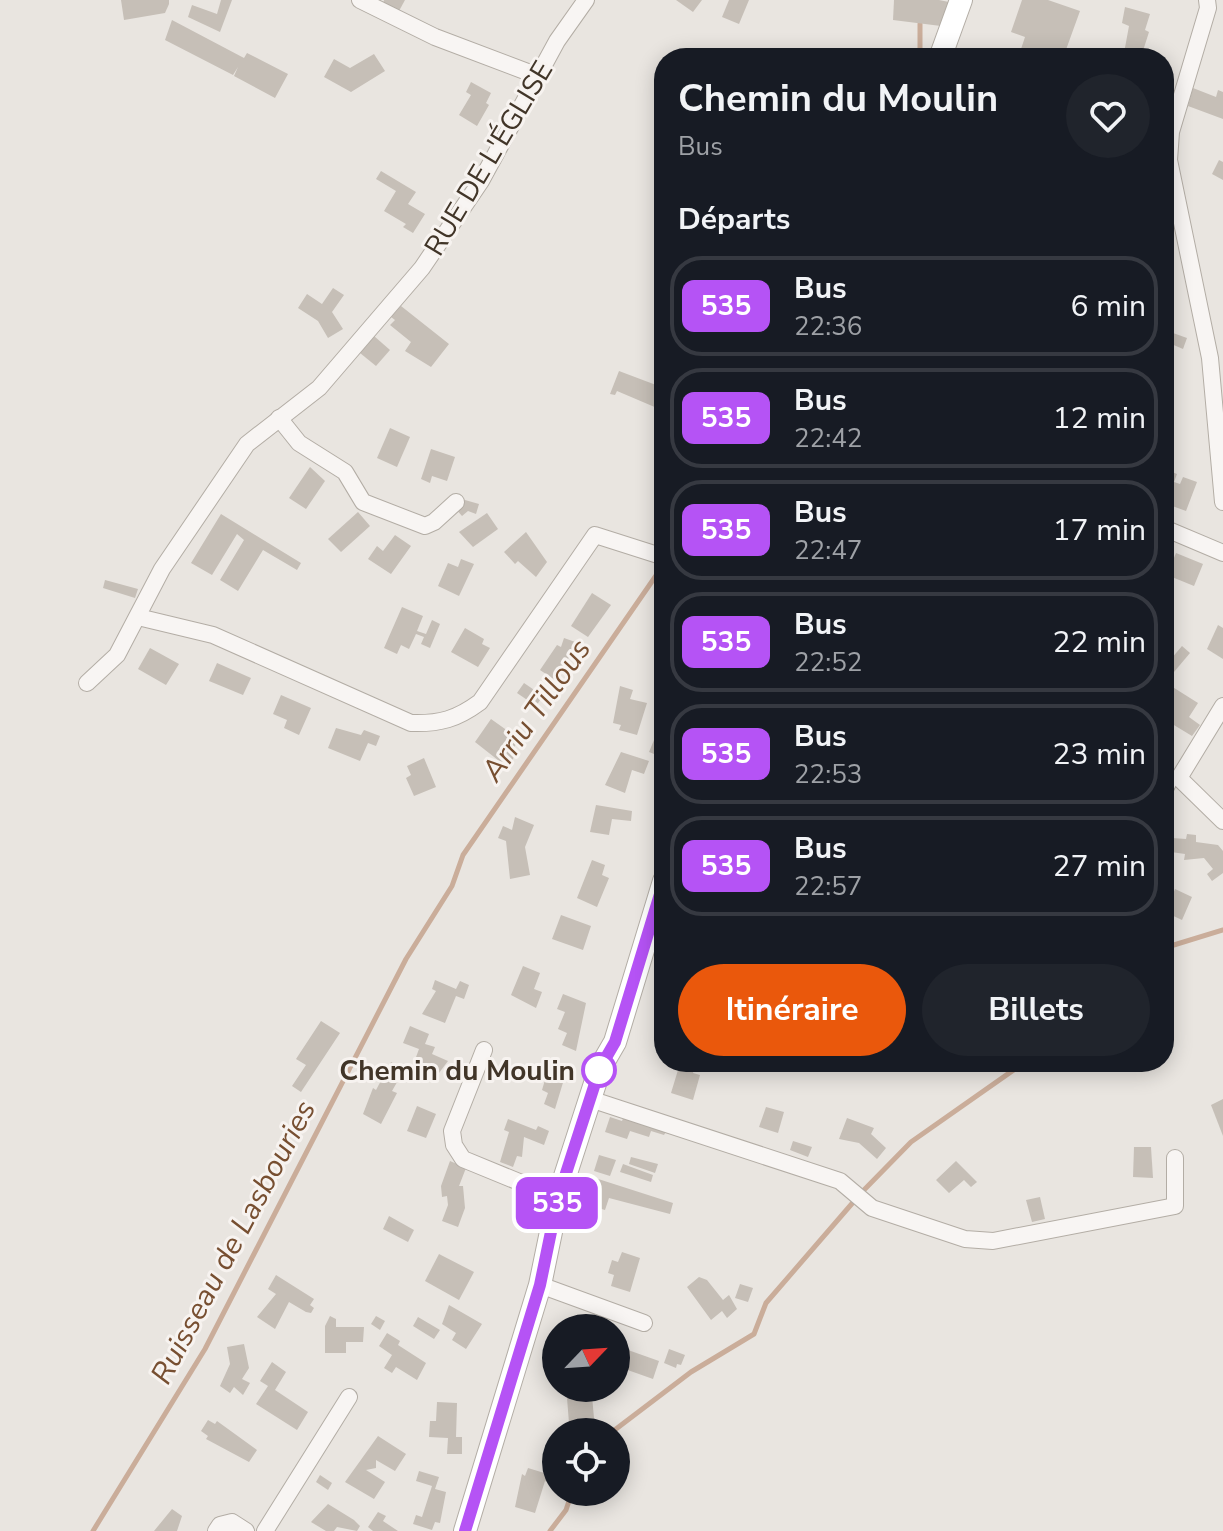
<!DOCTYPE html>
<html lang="fr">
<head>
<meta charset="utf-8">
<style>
	:root { --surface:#171b24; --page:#20242c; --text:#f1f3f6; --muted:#9ea1a6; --line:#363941; --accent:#ea580c }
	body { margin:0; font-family:"Nunito Sans",sans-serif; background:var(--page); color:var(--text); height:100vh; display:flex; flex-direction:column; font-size:30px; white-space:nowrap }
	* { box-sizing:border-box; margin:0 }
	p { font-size:26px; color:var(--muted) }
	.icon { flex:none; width:44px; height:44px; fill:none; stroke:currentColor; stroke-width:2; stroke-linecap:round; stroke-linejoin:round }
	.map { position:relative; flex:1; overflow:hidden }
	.panel { position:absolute; left:654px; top:48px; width:520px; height:1024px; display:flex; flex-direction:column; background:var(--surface); border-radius:32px; box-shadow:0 4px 20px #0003 }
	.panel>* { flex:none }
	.badge { padding:0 16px; border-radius:12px; font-size:28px; line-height:52px }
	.needle { width:52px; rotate:65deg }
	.controls { position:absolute; left:542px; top:1314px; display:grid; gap:16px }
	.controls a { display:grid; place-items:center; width:88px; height:88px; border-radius:50%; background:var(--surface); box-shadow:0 4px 20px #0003; font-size:40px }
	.map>.badge { position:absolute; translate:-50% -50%; box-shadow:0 0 0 4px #fff }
	h2 { padding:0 24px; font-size:30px; line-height:72px }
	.round { display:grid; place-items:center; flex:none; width:84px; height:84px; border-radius:42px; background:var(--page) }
	.overview { display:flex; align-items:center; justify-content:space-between; height:136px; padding:0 24px }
	h1 { font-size:38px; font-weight:700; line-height:60px }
	.button { display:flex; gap:16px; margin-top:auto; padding:16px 24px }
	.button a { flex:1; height:92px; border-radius:48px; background:var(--accent); color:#fff; font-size:32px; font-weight:700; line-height:92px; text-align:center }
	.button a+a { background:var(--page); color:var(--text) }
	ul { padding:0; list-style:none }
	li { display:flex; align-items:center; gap:24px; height:100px; margin:0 16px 12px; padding:0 8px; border:4px solid var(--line); border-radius:32px }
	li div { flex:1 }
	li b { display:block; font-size:30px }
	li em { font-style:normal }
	li .badge { min-width:88px; font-weight:700; text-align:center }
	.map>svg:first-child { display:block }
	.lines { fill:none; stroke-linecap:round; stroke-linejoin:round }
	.stream { stroke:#caad9a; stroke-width:5 }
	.building { fill:#c6bfb7 }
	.minor-casing { stroke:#b3ada5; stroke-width:18 }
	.secondary-casing { stroke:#b3ada5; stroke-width:24 }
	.minor { stroke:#f8f5f3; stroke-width:16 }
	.secondary { stroke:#fff; stroke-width:22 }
	.line-casing { stroke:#fff; stroke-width:18 }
	.line { stroke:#b553f5; stroke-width:12 }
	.stop-dot { fill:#fff; stroke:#b553f5; stroke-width:4 }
	.labels { text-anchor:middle; stroke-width:6; stroke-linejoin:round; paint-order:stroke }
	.street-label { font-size:28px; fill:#413528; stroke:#f7f3f0 }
	.stop-label { font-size:28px; font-weight:bold; fill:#413528; stroke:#f7f3f0; text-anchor:end }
	.water-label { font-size:30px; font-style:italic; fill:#774f31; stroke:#f7f3f0 }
</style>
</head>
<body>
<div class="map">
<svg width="1223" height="1531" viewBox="0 0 1223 1531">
	<rect width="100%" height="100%" fill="#e9e5e0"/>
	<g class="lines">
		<!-- stream -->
		<g class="stream">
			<path d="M920,58V24"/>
			<path d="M1164,948L1223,930"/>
			<path d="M612,1432L691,1372L754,1334L766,1303L862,1192L911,1142L1025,1062"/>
			<path d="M93,1531L205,1349L406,959L452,886L463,855L664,564"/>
			<path d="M550,1531L566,1510L572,1492"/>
		</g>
	</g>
	<!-- building -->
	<g class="building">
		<path d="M121,0H169V4L165,13L124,20Z"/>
		<path d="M221,0H232L220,32L188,17L192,5L217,14Z"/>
		<path d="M384,0H405L399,11L383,3Z"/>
		<path d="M676,0H702L693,12Z"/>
		<path d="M729,0H749L739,24L722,17Z"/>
		<path d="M894,0H939L949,2L941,26L893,20Z"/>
		<path d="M1022,0H1048L1080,11L1063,58H1018L1025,37L1011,32Z"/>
		<path d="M1125,7L1150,14L1145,30L1149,32L1141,57L1124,53L1129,26L1122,23Z"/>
		<path d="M172,20L244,58L247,53L288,74L275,98L234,76L238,67L233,75L165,40Z"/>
		<path d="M992,49L1016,58H988Z"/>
		<path d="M374,54L385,71L351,92L324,77L334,59L350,68Z"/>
		<path d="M471,82L491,93L486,103L489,105L477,126L459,115L471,95L466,92Z"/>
		<path d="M1193,88L1216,97L1218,90L1223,92V119L1188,106Z"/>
		<path d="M1219,160L1223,162V180L1212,174Z"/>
		<path d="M381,171L416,192L408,204L425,214L413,233L403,227L406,224L384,211L396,191L376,179Z"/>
		<path d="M333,288L344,295L332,312L343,329L328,338L318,321L298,308L307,294L322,304Z"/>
		<path d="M401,306L449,344L431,367L405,351L411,342L390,325L395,320L391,317Z"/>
		<path d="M1173,333L1187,338L1183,349L1169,343Z"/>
		<path d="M374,336L390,350L376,366L360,353Z"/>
		<path d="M619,371L664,388V411L617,391L615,395L610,394Z"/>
		<path d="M390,428L410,437L397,467L377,458Z"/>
		<path d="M431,449L455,457L447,481L432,476L430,483L421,479Z"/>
		<path d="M310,467L325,481L306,509L289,498Z"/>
		<path d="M1167,470L1177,474L1174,482L1180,484L1183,477L1197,482L1186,511L1164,503Z"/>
		<path d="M465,500L479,504L476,514L468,511L462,516L455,508Z"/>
		<path d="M358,512L370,526L341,552L328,539Z"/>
		<path d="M487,513L498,529L473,547L459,532Z"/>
		<path d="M221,514L301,563L297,570L263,550L238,591L220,580L244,540L237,534L212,575L191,563Z"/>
		<path d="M526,532L547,562L536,577L518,561L515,564L504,552Z"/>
		<path d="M395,535L411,546L391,574L368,559L377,546L383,551Z"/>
		<path d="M1176,553L1203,564L1194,586L1167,575Z"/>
		<path d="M461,559L474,564L459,596L438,586L448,563L458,567Z"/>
		<path d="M105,580L138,589L135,598L103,588Z"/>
		<path d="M592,593L611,605L588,637L571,626Z"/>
		<path d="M402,607L423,616L417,631L426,634L432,620L440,624L430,648L421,644L424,637L416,634L409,649L401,645L397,654L384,648Z"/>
		<path d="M1218,625L1223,628V659L1207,649Z"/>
		<path d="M465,628L484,639L482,644L490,648L478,667L451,652Z"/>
		<path d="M564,638L578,643L555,680L540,670L557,645L561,647Z"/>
		<path d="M1182,646L1190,653L1174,672L1165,666Z"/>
		<path d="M150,648L179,664L166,685L138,669Z"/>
		<path d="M663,656H664V690L654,687Z"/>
		<path d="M217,663L251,678L243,695L209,681Z"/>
		<path d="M524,683L543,696L536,706L517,693Z"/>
		<path d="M620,686L633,690L630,699L647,703L637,735L619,730L621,725L613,723Z"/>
		<path d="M1171,686L1198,703L1189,717L1200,725L1192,736L1164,719V698Z"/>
		<path d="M281,695L311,708L299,735L284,728L287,720L273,714Z"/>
		<path d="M491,719L519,739L512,751L516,754L511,762L506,759L503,764L475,742Z"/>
		<path d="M336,728L361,735L364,730L380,736L376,746L368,743L360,761L328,748Z"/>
		<path d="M654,740L664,743V758L649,752Z"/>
		<path d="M621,752L649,761L644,774L632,770L625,793L605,785Z"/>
		<path d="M424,758L436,787L414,796L406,778L411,775L407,766Z"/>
		<path d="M596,805L632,811L631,821L612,819L609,835L590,832Z"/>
		<path d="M515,817L534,825L525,847L530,875L510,879L506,841L498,838L503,826L512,830Z"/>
		<path d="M1187,834L1196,835V842L1218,845L1223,851V873L1212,881L1207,874L1213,869L1204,858L1184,860L1185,854L1171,852L1172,838L1186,839Z"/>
		<path d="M592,860L605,865L602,875L609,878L597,907L577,898Z"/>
		<path d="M1164,884L1170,887L1168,892L1173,894L1175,889L1192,897L1182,920L1165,912Z"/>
		<path d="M561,915L591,926L583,950L552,939Z"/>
		<path d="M523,966L540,973L534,989L542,992L536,1008L511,995Z"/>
		<path d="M435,980L456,989L460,981L469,985L464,999L456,996L445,1023L422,1014L436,991L432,989Z"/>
		<path d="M563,994L586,1003L576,1051L562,1045L567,1033L558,1029L565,1012L557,1009Z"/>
		<path d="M321,1021L340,1033L301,1092L292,1086L306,1065L296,1059Z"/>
		<path d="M410,1026L429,1034L425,1044L435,1047L432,1054L448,1061L436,1077L412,1068L419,1049L403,1043Z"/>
		<path d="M551,1060L568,1066L555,1109L544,1104L548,1093L542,1090Z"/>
		<path d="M391,1062L404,1070L392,1091L397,1093L381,1124L363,1114L373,1088L376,1090Z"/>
		<path d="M662,1062H696L693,1073L700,1075L693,1100L671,1093L678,1070Z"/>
		<path d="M1223,1099V1136L1211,1105Z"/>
		<path d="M417,1106L436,1114L426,1138L407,1131Z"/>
		<path d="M766,1107L784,1112L778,1133L759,1127Z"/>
		<path d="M624,1116L667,1130L664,1135L651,1131L649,1137L630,1131L627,1139L605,1132L610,1117L622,1121Z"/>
		<path d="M847,1118L874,1128L871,1134L886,1148L877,1159L859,1143L839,1139Z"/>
		<path d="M508,1119L536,1130L538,1126L549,1131L544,1145L524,1137L522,1157L517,1156L513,1167L500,1162L509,1132L504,1130Z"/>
		<path d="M793,1141L812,1147L808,1157L790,1150Z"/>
		<path d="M1134,1147H1151L1153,1178L1133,1177Z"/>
		<path d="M599,1155L616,1160L610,1176L594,1171Z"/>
		<path d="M631,1157L658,1164L655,1173L629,1164Z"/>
		<path d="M450,1161L466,1168L459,1186H463L465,1208L458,1227L442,1221L448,1205L447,1196L442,1197L441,1186Z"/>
		<path d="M956,1161L977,1182L971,1187L964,1180L949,1193L936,1180Z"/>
		<path d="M623,1164L653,1175L651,1182L620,1172Z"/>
		<path d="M592,1177L673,1203L670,1214L609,1198L605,1210L595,1207L598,1198L587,1195Z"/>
		<path d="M1040,1197L1045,1219L1032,1222L1026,1200Z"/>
		<path d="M389,1216L414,1230L408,1242L383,1229Z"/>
		<path d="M622,1252L640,1258L630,1292L611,1286L614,1275L608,1273L612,1260L618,1262Z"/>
		<path d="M439,1254L474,1272L459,1300L425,1281Z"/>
		<path d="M276,1275L314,1299L310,1305L314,1308L311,1313L306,1312L289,1302L275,1329L257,1317L276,1294L268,1289Z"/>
		<path d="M699,1277L707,1280L723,1300L729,1295L737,1309L727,1318L722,1311L711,1320L687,1287Z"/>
		<path d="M740,1284L753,1288L748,1302L735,1298Z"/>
		<path d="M449,1305L482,1324L466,1349L452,1340L456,1333L442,1324Z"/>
		<path d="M330,1316L336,1319V1327H364L363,1342H346V1353H325V1326Z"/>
		<path d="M376,1316L385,1321L380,1330L371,1324Z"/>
		<path d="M418,1317L440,1330L434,1339L413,1326Z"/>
		<path d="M387,1333L400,1341L398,1345L426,1363L417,1380L396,1367L392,1373L384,1368L392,1355L379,1346Z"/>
		<path d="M244,1344L249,1368L242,1379L250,1383L243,1395L234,1387L230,1393L220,1386L230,1364L227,1347Z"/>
		<path d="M669,1349L685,1355L681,1365L677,1364L676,1368L664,1363Z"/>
		<path d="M628,1350L659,1361L653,1379L622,1368Z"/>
		<path d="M272,1362L286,1372L275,1390L308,1412L297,1430L256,1404L268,1386L260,1381Z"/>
		<path d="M592,1396L595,1429L579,1431L578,1423H569L567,1398Z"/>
		<path d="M437,1402L457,1403L456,1437H462V1454H447L448,1438L429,1437L430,1421H436Z"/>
		<path d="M208,1420L215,1424L217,1421L257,1450L249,1462L206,1439L208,1436L201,1431Z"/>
		<path d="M378,1436L406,1454L395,1471L376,1460V1468L366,1470L385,1482L374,1499L345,1482Z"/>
		<path d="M528,1468L554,1476L552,1484L545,1481L535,1513L515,1507L522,1474L525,1476Z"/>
		<path d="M419,1471L439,1477L435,1489L446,1492L440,1523L435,1522L432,1530L413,1524L416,1515L422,1517L432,1486L416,1481Z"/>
		<path d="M320,1475L332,1483L328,1490L316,1482Z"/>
		<path d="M328,1504L354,1520L360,1526L357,1531L337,1527L334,1531H326L311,1522Z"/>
		<path d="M172,1509L182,1516L177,1531H154Z"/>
		<path d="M378,1512L386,1516L383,1521L398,1531H373L368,1527Z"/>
	</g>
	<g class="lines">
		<defs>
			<g id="minor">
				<path d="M360,0L435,37L538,76"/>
				<path d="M1207,0L1208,8L1171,132L1169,160L1210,358L1223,502"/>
				<path d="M279,418L299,443L345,472L363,502L425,526L434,522L456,502"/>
				<path d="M1164,528L1223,553"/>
				<path d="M138,617L213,635L411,723C440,724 457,719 480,702L595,535L664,557"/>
				<path d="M87,683L117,655L162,569L247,444L319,388L422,268L481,181L557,41L586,0"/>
				<path d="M1223,706L1179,778L1223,821"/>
				<path d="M1164,791L1170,779"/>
				<path d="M484,1050L452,1131L454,1145L463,1159L558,1198"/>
				<path d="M590,1099L840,1181L872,1208L965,1239L993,1241L1175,1206V1158"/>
				<path d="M540,1285L644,1323"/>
				<path d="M216,1531L220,1525L232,1522L246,1531"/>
				<path d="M265,1531L349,1397"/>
			</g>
			<g id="secondary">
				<path d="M940,58L961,0"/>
				<path d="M465,1531L540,1285L558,1198L600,1068L615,1042L664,881"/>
			</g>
		</defs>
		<!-- minor casing -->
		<use href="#minor" class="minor-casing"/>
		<!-- secondary casing -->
		<use href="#secondary" class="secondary-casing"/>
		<!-- minor -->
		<use href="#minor" class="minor"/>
		<!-- secondary -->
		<use href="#secondary" class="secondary"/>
	</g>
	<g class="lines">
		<defs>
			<path id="line" d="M465,1531L540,1285L558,1198L600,1068L615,1042L664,881"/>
		</defs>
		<!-- line casing -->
		<use href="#line" class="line-casing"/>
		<!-- line -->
		<use href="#line" class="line"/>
	</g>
	<!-- markers -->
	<circle class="stop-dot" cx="599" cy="1070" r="16"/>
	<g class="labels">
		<!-- street labels -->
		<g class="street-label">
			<text transform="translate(488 158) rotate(-59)" y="10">RUE DE L'ÉGLISE</text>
		</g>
		<!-- stop labels -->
		<g class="stop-label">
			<text x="575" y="1080">Chemin du Moulin</text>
		</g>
		<!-- water labels -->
		<g class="water-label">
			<text transform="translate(536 710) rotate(-55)" y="10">Arriu Tillous</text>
			<text transform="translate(233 1242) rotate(-62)" y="10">Ruisseau de Lasbouries</text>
		</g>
	</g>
</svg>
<div class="controls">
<a><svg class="needle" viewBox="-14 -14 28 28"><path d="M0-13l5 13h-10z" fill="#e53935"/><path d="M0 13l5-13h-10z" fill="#9ea1a6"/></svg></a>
<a><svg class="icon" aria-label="locate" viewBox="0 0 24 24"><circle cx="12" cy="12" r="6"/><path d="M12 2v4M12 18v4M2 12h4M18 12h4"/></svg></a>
</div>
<b class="badge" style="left:557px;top:1203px;background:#b553f5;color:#fff">535</b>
<section class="panel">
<div class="overview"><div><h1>Chemin du Moulin</h1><p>Bus</p></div><a class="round"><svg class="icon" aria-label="heart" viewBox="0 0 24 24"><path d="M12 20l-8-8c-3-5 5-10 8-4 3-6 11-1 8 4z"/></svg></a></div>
<h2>Départs</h2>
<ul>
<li><span class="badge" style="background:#b553f5;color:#fff">535</span><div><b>Bus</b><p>22:36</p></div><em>6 min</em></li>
<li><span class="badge" style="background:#b553f5;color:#fff">535</span><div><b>Bus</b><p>22:42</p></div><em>12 min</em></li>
<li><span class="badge" style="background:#b553f5;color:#fff">535</span><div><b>Bus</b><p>22:47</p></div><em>17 min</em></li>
<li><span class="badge" style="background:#b553f5;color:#fff">535</span><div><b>Bus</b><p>22:52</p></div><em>22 min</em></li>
<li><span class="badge" style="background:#b553f5;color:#fff">535</span><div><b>Bus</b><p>22:53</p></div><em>23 min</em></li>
<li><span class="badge" style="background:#b553f5;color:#fff">535</span><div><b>Bus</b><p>22:57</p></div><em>27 min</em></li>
</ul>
<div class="button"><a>Itinéraire</a><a>Billets</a></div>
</section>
</div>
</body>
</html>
